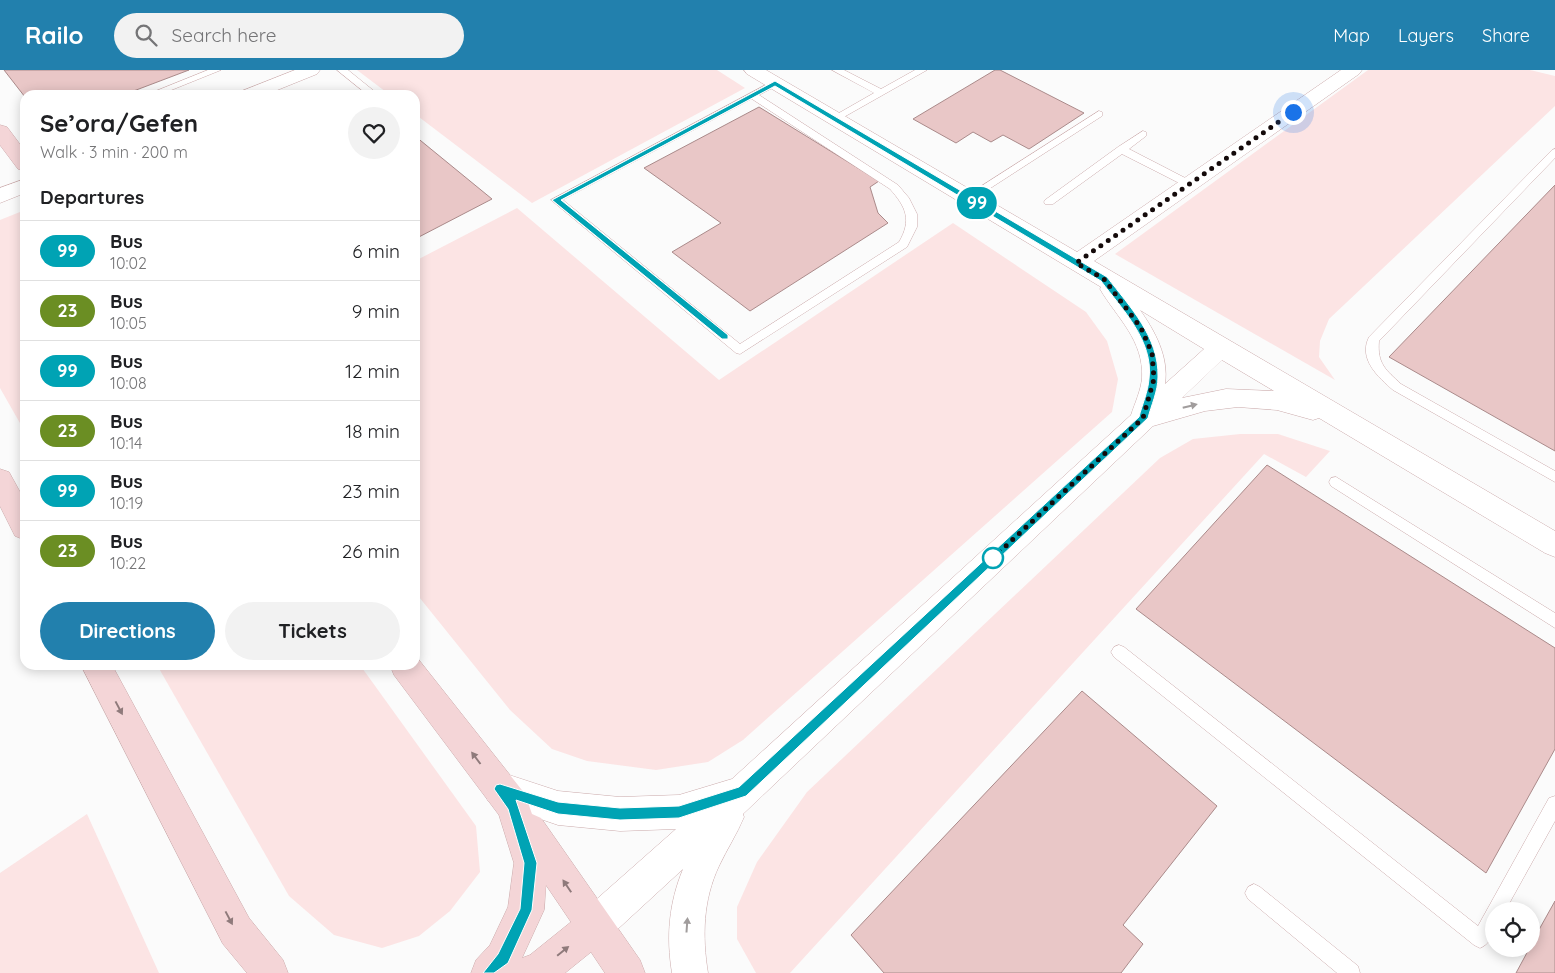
<!DOCTYPE html>
<html lang="en">
<head>
<meta charset="utf-8">
<style>
	:root { --surface:#fff; --page:#f2f2f2; --text:#202124; --muted:#757577; --line:#e0e0e0; --accent:#2280ad }
	body { margin:0; font-family:Quicksand,sans-serif; background:var(--page); color:var(--text); height:100vh; display:flex; flex-direction:column; font-size:19px; white-space:nowrap }
	* { box-sizing:border-box; margin:0 }
	p { font-size:16px; color:var(--muted) }
	.icon { flex:none; width:28px; height:28px; fill:none; stroke:currentColor; stroke-width:2; stroke-linecap:round; stroke-linejoin:round }
	.map { position:relative; flex:1; overflow:hidden }
	.drawer { position:absolute; left:20px; top:20px; width:400px; height:580px; display:flex; flex-direction:column; background:var(--surface); border-radius:15px; box-shadow:0 2px 12px #0003 }
	.drawer>* { flex:none }
	.badge { padding:0 10px; border-radius:16px; font-size:18px; line-height:32px }
	.buttons { position:absolute; left:1485px; top:832px; display:grid; gap:10px }
	.buttons a { display:grid; place-items:center; width:55px; height:55px; border-radius:50%; background:var(--surface); box-shadow:0 2px 12px #0003; font-size:25px }
	.you { position:absolute; width:25px; height:25px; margin:-12px; border:4px solid #fff; border-radius:50%; background:#1a73e8; box-shadow:0 0 0 8px #1a73e833 }
	.map>.badge { position:absolute; translate:-50% -50%; box-shadow:0 0 0 2px #fff }
	h2 { padding:0 20px; font-size:19px; line-height:45px }
	.round { display:grid; place-items:center; flex:none; width:52px; height:52px; border-radius:26px; background:var(--page) }
	.summary { display:flex; align-items:center; justify-content:space-between; height:85px; padding:0 20px }
	h1 { font-size:24px; font-weight:700; line-height:38px }
	.primary-button { display:flex; gap:10px; margin-top:auto; padding:10px 20px }
	.primary-button a { flex:1; height:58px; border-radius:30px; background:var(--accent); color:#fff; font-size:20px; font-weight:700; line-height:58px; text-align:center }
	.primary-button a+a { background:var(--page); color:var(--text) }
	ul { padding:0; list-style:none }
	li { display:flex; align-items:center; gap:15px; height:60px; padding:0 20px; border-top:1px solid var(--line) }
	li div { flex:1 }
	li b { display:block; font-size:19px }
	li em { font-style:normal }
	li .badge { min-width:55px; font-weight:700; text-align:center }
	header { display:flex; align-items:center; gap:30px; box-sizing:border-box; height:70px; padding:0 25px; background:var(--accent); color:#fff }
	header strong { font-size:24px }
	nav { display:flex; gap:28px; margin-inline-start:auto; font-size:18px }
	.search { width:350px; height:45px; background:var(--page); display:flex; align-items:center; gap:12px; box-sizing:border-box; padding:0 18px; border-radius:28px; color:var(--muted); font-size:19px }
	.map>svg:first-child { display:block }
	.green { fill:#fce4e4 }
	.building { fill:#e9c7c7; stroke:#aa8a8a }
	.lines { fill:none; stroke-linecap:round; stroke-linejoin:round }
	.lane-casing { stroke:#cbaaab; stroke-width:1 }
	.street-casing { stroke:#cbaaab; stroke-width:1 }
	.secondary-casing { stroke:#cbaaab; stroke-width:1 }
	.lane { fill:#fff; fill-rule:evenodd }
	.street { fill:#fff; fill-rule:evenodd }
	.secondary { fill:#f4d5d7; fill-rule:evenodd }
	.oneway { fill:#a19d9d }
	.oneway2 { fill:#8f7a7b }
	.line { fill:#00a3b4; stroke:#fff }
	.walk { stroke:#140a0a; stroke-width:5; stroke-dasharray:0 9 }
	.stop-dot { fill:#fff; stroke:#00a3b4; stroke-width:2.5 }
</style>
</head>
<body>
<header>
<strong>Railo</strong>
<div class="search"><svg class="icon" aria-label="search" viewBox="0 0 24 24"><circle cx="10" cy="10" r="6"/><path d="M15 15l6 6"/></svg>Search here</div>
<nav><a>Map</a><a>Layers</a><a>Share</a></nav>
</header>
<div class="map">
<svg width="1555" height="903" viewBox="0 0 1555 903">
	<rect width="100%" height="100%" fill="#fbfbfb"/>
	<!-- green -->
	<g class="green">
		<path d="M357,0H717L745,18L532,133L415,44V25H390Z"/>
		<path d="M1368,0H1530L1555,6V36L1329,249L1320,271L1319,287L1335,310L1115,184Z"/>
		<path d="M517,138L719,310L953,153L1086,242L1107,271L1118,309L1112,342L743,670L708,692L656,700L587,691L552,679L510,640L415,522V191Z"/>
		<path d="M25,140V362L0,318V150Z"/>
		<path d="M1240,364H1278L1330,381L1306,407L1264,384L790,903H756L737,869V837L757,792L807,722L1160,388L1193,369Z"/>
		<path d="M157,595H360L476,756L480,802L450,841L419,866L382,878L334,865L289,826Z"/>
		<path d="M87,744L159,903H0V803Z"/>
	</g>
	<!-- building -->
	<g class="building">
		<path d="M4,0H189L123,25H25V27Z"/>
		<path d="M995,0H1000L1084,43L1029,79L1003,65L991,72L973,62L956,73L913,49Z"/>
		<path d="M759,37L879,111L870,117L878,143L888,153L750,241L672,182L721,153L644,98Z"/>
		<path d="M415,66L492,129L415,169Z"/>
		<path d="M1555,115V381L1389,287Z"/>
		<path d="M1267,395L1555,578V679L1486,803L1136,539Z"/>
		<path d="M1082,621L1217,736L1123,855L1143,874L1121,903H884L851,865Z"/>
		<path d="M1555,831V903H1516L1529,879H1531V874Z"/>
	</g>
	<g class="lines">
		<defs>
			<g id="lane">
				<path d="M208,0H221L159,25H146Z"/>
				<path d="M337,0H348L379,25H368Z"/>
				<path d="M832,0H844L881,19L915,0H927L835,52L832,51V47L874,23Z"/>
				<path d="M775,10L780,13L778,15L759,25L898,115L909,128L917,144V157L907,177L740,284L736,283L551,130ZM752,29L890,119C906,137 912,150 899,172L740,274L563,130Z"/>
				<path d="M1099,41L1102,42V46L972,130H964L963,128Z"/>
				<path d="M1143,61L1146,62V66L1129,79L1193,112V116H1185L1122,84L1053,134H1045L1044,132L1045,130L1118,77Z"/>
				<path d="M1555,79V88L1379,271C1377,294 1386,300 1401,314L1555,401V412L1393,320C1378,307 1358,289 1369,267L1552,80Z"/>
				<path d="M1336,407L1555,543V558L1331,416L1329,412L1331,408Z"/>
				<path d="M1119,575L1124,577L1478,856L1549,728L1555,726V751L1505,841H1494C1494,855 1495,872 1480,878L1474,875L1114,587L1111,582L1114,577Z"/>
				<path d="M1254,814L1260,817L1358,896L1360,903H1337L1248,829L1245,823L1248,817Z"/>
			</g>
			<g id="street">
				<path d="M295,0H320L317,4L265,25H240L242,21Z"/>
				<path d="M744,0H766L1077,182L1341,0H1362L1359,4L1094,191L1555,461V487L1545,483L1319,348L1313,350L1277,340L1238,337L1205,341L1153,356L743,744L744,747C737,764 727,779 719,796C703,830 702,866 708,903H672C666,866 669,833 683,799L607,869L594,874L581,869L576,856L581,843L676,759L620,761L558,755L488,731L483,719L488,707L500,702L558,721L620,727L679,725L732,709L1131,345C1135,333 1141,320 1142,308C1144,270 1117,248 1100,219L1101,217L747,4ZM1140,240L1204,279L1165,314C1169,287 1155,261 1140,240ZM1222,290L1274,321L1226,319L1182,328Z"/>
				<path d="M25,109V123L0,133V118Z"/>
			</g>
			<g id="secondary">
				<path d="M0,55L7,57L25,81V101L18,99L0,75Z"/>
				<path d="M0,399L9,402L25,431V470L15,466L0,436Z"/>
				<path d="M415,585L525,724L532,744L541,748L640,890L645,903H605L591,882L565,903H471L476,890L490,875L508,837L514,793L499,745L394,605L390,595H415ZM546,815L571,852L530,885L522,888L544,840Z"/>
				<path d="M81,595H112L249,848L283,890L288,903H247L223,874Z"/>
			</g>
		</defs>
		<!-- lane casing -->
		<use href="#lane" class="lane-casing"/>
		<!-- street casing -->
		<use href="#street" class="street-casing"/>
		<!-- secondary casing -->
		<use href="#secondary" class="secondary-casing"/>
		<!-- lane -->
		<use href="#lane" class="lane"/>
		<!-- street -->
		<use href="#street" class="street"/>
		<!-- secondary -->
		<use href="#secondary" class="secondary"/>
	</g>
	<!-- one-way arrows -->
	<defs><path id="oneway-solid" d="M-6-.8H1V-3.2L6.5 0L1 3.2V.8H-6Z" transform="scale(1.25)"/></defs>
	<g class="oneway">
		<use href="#oneway-solid" transform="translate(1190 336) rotate(-14)"/>
		<use href="#oneway-solid" transform="translate(687 855) rotate(-86)"/>
	</g>
	<g class="oneway2">
		<use href="#oneway-solid" transform="translate(119 638) rotate(62)"/>
		<use href="#oneway-solid" transform="translate(476 688) rotate(-127)"/>
		<use href="#oneway-solid" transform="translate(567 816) rotate(-124)"/>
		<use href="#oneway-solid" transform="translate(229 848) rotate(62)"/>
		<use href="#oneway-solid" transform="translate(563 881) rotate(-39)"/>
	</g>
	<!-- line -->
	<path class="line" d="M775,11L1107,207C1130,237 1159,267 1158,307C1158,321 1151,336 1148,348L746,726L679,748L620,750L558,744L516,730L537,793L532,840L508,893L494,903H483L498,884L520,839L524,793L508,739L494,719L496,715L500,714L558,732L620,738L679,736L739,717L1139,347C1142,335 1148,322 1149,309C1154,271 1122,239 1101,211L775,16L561,130L728,265V269H722L552,130Z"/>
	<g class="lines">
		<!-- walk -->
		<path class="walk" d="M993,488L1143,348L1154,309L1152,283L1141,258L1104,209L1076,193L1293,42"/>
	</g>
	<!-- markers -->
	<circle class="stop-dot" cx="993" cy="488" r="10"/>
</svg>
<div class="buttons">
<a><svg class="icon" aria-label="locate" viewBox="0 0 24 24"><circle cx="12" cy="12" r="6"/><path d="M12 2v4M12 18v4M2 12h4M18 12h4"/></svg></a>
</div>
<div class="you" style="left:1293px;top:42px"></div>
<b class="badge" style="left:977px;top:133px;background:#00a3b4;color:#fff">99</b>
<section class="drawer">
<div class="summary"><div><h1>Se’ora/Gefen</h1><p>Walk · 3 min · 200 m</p></div><a class="round"><svg class="icon" aria-label="heart" viewBox="0 0 24 24"><path d="M12 20l-8-8c-3-5 5-10 8-4 3-6 11-1 8 4z"/></svg></a></div>
<h2>Departures</h2>
<ul>
<li><span class="badge" style="background:#00a3b4;color:#fff">99</span><div><b>Bus</b><p>10:02</p></div><em>6 min</em></li>
<li><span class="badge" style="background:#6b8e23;color:#fff">23</span><div><b>Bus</b><p>10:05</p></div><em>9 min</em></li>
<li><span class="badge" style="background:#00a3b4;color:#fff">99</span><div><b>Bus</b><p>10:08</p></div><em>12 min</em></li>
<li><span class="badge" style="background:#6b8e23;color:#fff">23</span><div><b>Bus</b><p>10:14</p></div><em>18 min</em></li>
<li><span class="badge" style="background:#00a3b4;color:#fff">99</span><div><b>Bus</b><p>10:19</p></div><em>23 min</em></li>
<li><span class="badge" style="background:#6b8e23;color:#fff">23</span><div><b>Bus</b><p>10:22</p></div><em>26 min</em></li>
</ul>
<div class="primary-button"><a>Directions</a><a>Tickets</a></div>
</section>
</div>
</body>
</html>
